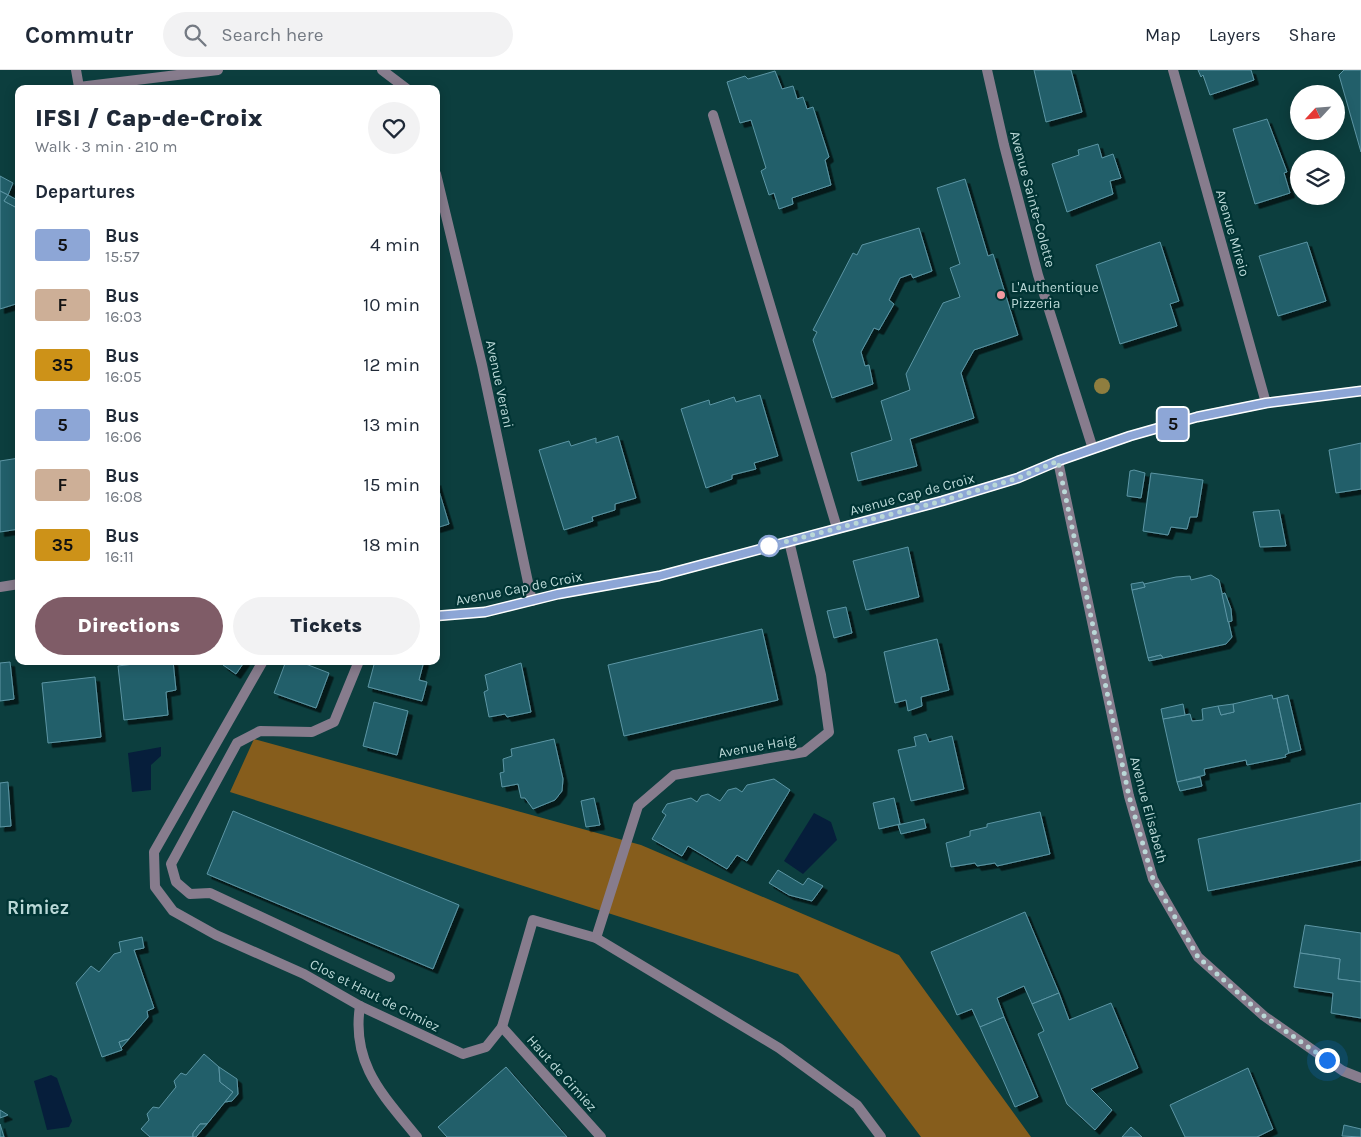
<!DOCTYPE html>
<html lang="en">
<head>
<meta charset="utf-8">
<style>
	:root { --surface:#fff; --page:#f2f2f3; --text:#1f2937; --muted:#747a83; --line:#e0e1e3; --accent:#7f5c67 }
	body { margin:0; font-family:Karla,sans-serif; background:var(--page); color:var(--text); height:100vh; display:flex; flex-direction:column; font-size:19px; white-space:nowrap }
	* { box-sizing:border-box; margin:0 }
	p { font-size:16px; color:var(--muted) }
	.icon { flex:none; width:28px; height:28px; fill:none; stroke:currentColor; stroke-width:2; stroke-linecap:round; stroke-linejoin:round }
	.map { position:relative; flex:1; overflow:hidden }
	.details { position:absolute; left:15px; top:15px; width:425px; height:580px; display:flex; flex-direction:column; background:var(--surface); border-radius:10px; box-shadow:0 2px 12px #0003 }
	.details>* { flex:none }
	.badge { padding:0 10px; border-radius:4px; font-size:18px; line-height:32px }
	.needle { width:32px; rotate:244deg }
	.controls { position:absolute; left:1290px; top:15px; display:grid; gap:10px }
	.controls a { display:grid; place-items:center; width:55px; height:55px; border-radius:50%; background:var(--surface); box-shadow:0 2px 12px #0003; font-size:25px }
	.you { position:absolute; width:25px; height:25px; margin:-12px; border:4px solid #fff; border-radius:50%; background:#1a73e8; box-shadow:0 0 0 8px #1a73e833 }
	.map>.badge { position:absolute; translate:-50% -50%; box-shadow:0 0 0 2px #fff }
	h2 { padding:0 20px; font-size:19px; line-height:45px }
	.round { display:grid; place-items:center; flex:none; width:52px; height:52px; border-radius:26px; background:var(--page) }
	.head { display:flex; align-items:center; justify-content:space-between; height:85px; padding:0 20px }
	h1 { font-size:24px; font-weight:800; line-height:38px }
	.primary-button { display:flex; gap:10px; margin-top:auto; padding:10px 20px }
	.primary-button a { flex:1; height:58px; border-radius:30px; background:var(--accent); color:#fff; font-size:20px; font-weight:800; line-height:58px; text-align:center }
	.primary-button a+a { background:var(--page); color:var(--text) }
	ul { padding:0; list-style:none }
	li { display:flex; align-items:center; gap:15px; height:60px; padding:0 20px }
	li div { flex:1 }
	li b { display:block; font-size:19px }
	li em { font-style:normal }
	li .badge { min-width:55px; font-weight:700; text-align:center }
	header { display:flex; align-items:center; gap:30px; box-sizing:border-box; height:70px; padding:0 25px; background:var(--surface); border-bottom:1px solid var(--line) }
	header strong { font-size:24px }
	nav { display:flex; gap:28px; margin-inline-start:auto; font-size:18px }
	.search { width:350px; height:45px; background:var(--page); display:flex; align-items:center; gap:12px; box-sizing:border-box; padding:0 18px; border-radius:28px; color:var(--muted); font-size:19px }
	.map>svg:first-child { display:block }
	.forest { fill:#865d1c }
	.water { fill:#061e3b }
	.building { fill:#235e6b; stroke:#5c96a4; filter:url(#shadow) }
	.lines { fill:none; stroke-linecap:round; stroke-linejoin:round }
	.service { stroke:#877c8d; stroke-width:10 }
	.minor { stroke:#877c8d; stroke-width:10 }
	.tertiary { stroke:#877c8d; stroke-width:10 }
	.tree { fill:#8f7e3f }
	.line-casing { stroke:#fff; stroke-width:11 }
	.line { stroke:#8da6d6; stroke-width:8 }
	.walk { stroke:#bad8d7; stroke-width:5; stroke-dasharray:0 9 }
	.poi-dot { fill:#f49aa1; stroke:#003434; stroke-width:2 }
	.stop-dot { fill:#fff; stroke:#8da6d6; stroke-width:2.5 }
	.labels { text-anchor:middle; stroke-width:4.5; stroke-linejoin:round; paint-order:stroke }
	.street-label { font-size:14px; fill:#bad8d7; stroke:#003434 }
	.poi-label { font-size:14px; fill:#bad8d7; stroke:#003434; text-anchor:start }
	.district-label { font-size:19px; font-weight:bold; fill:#bad8d7; stroke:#003434 }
</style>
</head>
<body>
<header>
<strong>Commutr</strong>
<div class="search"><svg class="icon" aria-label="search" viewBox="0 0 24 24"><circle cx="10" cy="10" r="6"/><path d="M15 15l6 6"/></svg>Search here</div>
<nav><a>Map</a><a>Layers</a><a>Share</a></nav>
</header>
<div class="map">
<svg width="1361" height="1067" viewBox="0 0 1361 1067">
	<defs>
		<filter id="shadow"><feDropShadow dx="4.5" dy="4.5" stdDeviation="0" flood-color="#0009"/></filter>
	</defs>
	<rect width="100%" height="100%" fill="#0c3e3e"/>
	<!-- forest -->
	<path class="forest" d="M254,669L641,775L899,885L1031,1067H921L798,904L230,722Z"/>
	<!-- water -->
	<g class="water">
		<path d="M161,677V686L151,695V720L132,722L128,683Z"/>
		<path d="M814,743L831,752L837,770L803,804L784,791Z"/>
		<path d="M51,1005L57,1008L72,1051L69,1057L47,1060L34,1011Z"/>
	</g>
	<!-- building -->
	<g class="building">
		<path d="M1034,0H1071L1082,42L1046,52Z"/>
		<path d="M1198,0H1251L1254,10L1210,25L1203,5L1201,7Z"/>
		<path d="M1344,0H1361V82L1339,5Z"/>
		<path d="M775,1L782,19L793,16L797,29L803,27L807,39L813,37L829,87L825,90L831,115L792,128L793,134L779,139L774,123L769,125L761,101L766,98L751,50L740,53L727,12L745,6L748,9Z"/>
		<path d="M1267,49L1287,102L1284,103L1290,123L1255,134L1233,59Z"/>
		<path d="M1098,74L1102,88L1113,84L1121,108L1110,111L1113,124L1067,142L1052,94L1079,85L1078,80Z"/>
		<path d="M0,106L13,113L8,125L0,121Z"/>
		<path d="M965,109L988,186L993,184L1018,265L974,280L961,303L974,348L910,369L917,396L858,411L851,383L892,370L881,331L910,320L906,304L943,233L960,227L950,198L960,194L937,118Z"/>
		<path d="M0,121L8,125L4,131L17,138L19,145V233L0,239Z"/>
		<path d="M8,125L19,131V145L17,138L4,131Z"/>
		<path d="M919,158L932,201L913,208L911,204L900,208L889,230L894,234L879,260L874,258L861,282L865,296L869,295L873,314L832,328L813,270L817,262L813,260L853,183L857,185L862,175Z"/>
		<path d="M1160,172L1179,231L1170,234L1177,256L1120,274L1096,195Z"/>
		<path d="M1307,172L1326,231L1278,246L1259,186Z"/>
		<path d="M760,325L778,386L754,393L756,399L732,405V409L706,418L681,339L709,330L710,335L734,327L736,332Z"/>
		<path d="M618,366L636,428L615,434V440L592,447L593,451L564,460L539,380L569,371L571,376L596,368V373Z"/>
		<path d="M1361,373V419L1336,423L1329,380Z"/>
		<path d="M19,388V459L0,462V391Z"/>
		<path d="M1134,400L1145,403L1141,428L1127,426L1130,401Z"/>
		<path d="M1151,403L1203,410L1197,447H1190L1187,459L1171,457L1168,465L1143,461Z"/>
		<path d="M436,411L449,454L436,458Z"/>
		<path d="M1279,440L1286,476L1260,477L1253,442Z"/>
		<path d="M908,477L919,527L866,540L853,491Z"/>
		<path d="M1211,505L1219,510L1232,567L1226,574L1163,588L1161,585L1148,588L1132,520L1145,517L1144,514L1176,507L1190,506L1191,510Z"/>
		<path d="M1143,512L1145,517L1132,520L1131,514Z"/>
		<path d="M1225,523L1231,539L1232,551L1228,552L1222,524Z"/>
		<path d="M846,537L852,563L834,568L827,541Z"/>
		<path d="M762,559L778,630L624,666L608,595Z"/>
		<path d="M937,569L949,620L921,627L922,636L908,641L906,630L895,633L884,582Z"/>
		<path d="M1161,585L1163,588L1149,591L1148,588Z"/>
		<path d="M158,591H173L176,620L166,622L168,645L124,650L118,596Z"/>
		<path d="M225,591H245L236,604L223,595Z"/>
		<path d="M286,591H298L329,603L316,638L274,623Z"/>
		<path d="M375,591H424L419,610L427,612L422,631L368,617Z"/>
		<path d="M10,592L14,629L0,631V593Z"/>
		<path d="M521,593L531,642L507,647L505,644L489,647L484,622L488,620L485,605Z"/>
		<path d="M95,607L101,667L48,673L42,613Z"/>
		<path d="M1272,625L1273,629L1277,628L1289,683L1285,685L1286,687L1247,695L1246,690L1204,699L1205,705L1177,712L1163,649L1190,644L1192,651L1203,650L1202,639L1218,636L1221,645L1234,642L1233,634Z"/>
		<path d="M1288,625L1301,680L1289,683L1277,628Z"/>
		<path d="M374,632L408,641L397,685L363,676Z"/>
		<path d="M1183,634L1185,645L1163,649L1161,639Z"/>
		<path d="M1233,634L1234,642L1221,645L1218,636Z"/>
		<path d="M926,664L929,672L952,666L964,719L911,731L898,680L916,676L914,667Z"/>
		<path d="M554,669L563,709L562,721L555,730L533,739L525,728H521L518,714L502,717L500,703L504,702L503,689L512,686L511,679Z"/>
		<path d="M1200,707L1202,716L1180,721L1177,712Z"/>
		<path d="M774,709L790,720L747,791L737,785L727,799L688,776L682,786L652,769L666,745L662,742L667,734L691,728L697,732L701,726L708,724L720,731L728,720L736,718L742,722L747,715Z"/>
		<path d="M8,712L11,756L0,757V713Z"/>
		<path d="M594,728L600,755L586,757L581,731Z"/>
		<path d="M894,728L900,754L879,759L873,733Z"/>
		<path d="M1361,733V790L1208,821L1198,769Z"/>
		<path d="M233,741L459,835L433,899L207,804Z"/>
		<path d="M1040,742L1050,784L997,796L995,793L977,796L975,793L951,797L946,773L970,766V761L987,757V754Z"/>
		<path d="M924,749L926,758L901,764L898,755Z"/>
		<path d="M778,800L803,815L808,808L823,816L812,831L789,825L769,813Z"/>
		<path d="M1025,842L1059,923L1032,934L1024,916L997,928L1004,947L980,957L972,939L957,945L931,882Z"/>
		<path d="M1305,855L1361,863V912L1338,909L1340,889L1300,883Z"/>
		<path d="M142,867L144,878L134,880L154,938L147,941L148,947L129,969L119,972L122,980L102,987L76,913L91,896L99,902L114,884L121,882L119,872Z"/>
		<path d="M1300,883L1340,889L1338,909L1361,912V948L1331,943L1333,923L1294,917Z"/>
		<path d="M1059,923L1069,950L1111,933L1138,998L1091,1019L1112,1040L1095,1060L1067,1034L1038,964L1044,961L1032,934Z"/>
		<path d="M1004,947L1038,1027L1015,1037L980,957Z"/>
		<path d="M129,969L121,978L119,972Z"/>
		<path d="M204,984L219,997L220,1012L233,1022L207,1054H200L193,1063V1067H150L141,1059L149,1050L147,1044L153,1037L159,1038L176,1017L174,1011L181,1003L186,1005Z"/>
		<path d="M219,997L237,1009L238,1024L232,1031L225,1032L233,1022L220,1012Z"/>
		<path d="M506,997L567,1067H447L438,1057Z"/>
		<path d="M1248,998L1273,1059L1257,1067H1185L1170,1035Z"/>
		<path d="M0,1040L8,1045L0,1048Z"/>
		<path d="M0,1054L4,1067H0Z"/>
		<path d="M200,1054H207L196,1067H193V1063Z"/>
		<path d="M1344,1055L1361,1059V1067L1342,1066Z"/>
		<path d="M1131,1057L1142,1067H1122Z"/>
	</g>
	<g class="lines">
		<!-- service -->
		<g class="service">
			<path d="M263,591L154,782L155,817L173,841L216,865L304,904L360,936L463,984L486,977L502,957L533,850L596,868L779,978L857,1035L881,1067"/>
			<path d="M359,591L334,652L312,662L260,661L237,673L171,794L176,812L190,824L210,823L390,907"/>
			<path d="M596,868L638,736L674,705L804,682L829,662L821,605L789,471"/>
			<path d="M360,936C351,994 383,1025 417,1067"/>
			<path d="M502,957L601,1067"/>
		</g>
		<!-- minor -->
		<g class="minor">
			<path d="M76,0L79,17L218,0"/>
			<path d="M382,0L407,19"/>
			<path d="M987,0L1004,75L1038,205L1093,379"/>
			<path d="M1173,0L1266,333"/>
			<path d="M713,45L837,458"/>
			<path d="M436,104L482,295L532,531"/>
			<path d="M1058,391L1129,726L1153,809L1198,887L1264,946L1343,1001L1361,1008"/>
		</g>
		<!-- tertiary -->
		<g class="tertiary">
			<path d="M0,517L19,514"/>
			<path d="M436,546L485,542L558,524L659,506L942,431L1018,408L1058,391L1130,366L1197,347L1266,333L1361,321"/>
		</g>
	</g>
	<!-- trees -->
	<circle class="tree" cx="1102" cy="316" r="8"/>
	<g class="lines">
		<defs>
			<path id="line" d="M436,546L485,542L558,524L659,506L942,431L1018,408L1058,391L1130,366L1197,347L1266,333L1361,321"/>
		</defs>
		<!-- line casing -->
		<use href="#line" class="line-casing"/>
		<!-- line -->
		<use href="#line" class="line"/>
		<!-- walk -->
		<path class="walk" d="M769,476L942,431L1018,408L1058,391L1129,726L1153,809L1198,887L1264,946L1327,990"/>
	</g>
	<!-- markers -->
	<circle class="poi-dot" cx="1001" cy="225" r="5"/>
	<circle class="stop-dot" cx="769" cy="476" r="10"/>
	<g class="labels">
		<!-- street labels -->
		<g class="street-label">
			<text transform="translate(1033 129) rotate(75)" y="5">Avenue Sainte-Colette</text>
			<text transform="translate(1233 163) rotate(74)" y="5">Avenue Mireio</text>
			<text transform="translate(500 314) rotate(78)" y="5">Avenue Verani</text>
			<text transform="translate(912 424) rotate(-15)" y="5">Avenue Cap de Croix</text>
			<text transform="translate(519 518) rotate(-11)" y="5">Avenue Cap de Croix</text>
			<text transform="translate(757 676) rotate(-10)" y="5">Avenue Haig</text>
			<text transform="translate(1149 740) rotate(75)" y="5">Avenue Elisabeth</text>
			<text transform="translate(375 925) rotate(27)" y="5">Clos et Haut de Cimiez</text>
			<text transform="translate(562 1003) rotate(48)" y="5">Haut de Cimiez</text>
		</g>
		<!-- poi labels -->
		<g class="poi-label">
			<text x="1011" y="222">L'Authentique<tspan x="1011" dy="16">Pizzeria</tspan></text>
		</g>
		<!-- district labels -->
		<g class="district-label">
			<text x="38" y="844">Rimiez</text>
		</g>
	</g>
</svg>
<div class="controls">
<a><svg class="needle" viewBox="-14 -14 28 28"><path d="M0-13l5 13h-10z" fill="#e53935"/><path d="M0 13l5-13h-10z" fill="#747a83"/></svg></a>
<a><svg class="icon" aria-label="layers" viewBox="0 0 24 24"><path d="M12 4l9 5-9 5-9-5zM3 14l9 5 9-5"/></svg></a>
</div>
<div class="you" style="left:1327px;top:990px"></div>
<b class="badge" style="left:1173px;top:354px;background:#8da6d6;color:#111">5</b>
<section class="details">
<div class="head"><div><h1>IFSI / Cap-de-Croix</h1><p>Walk · 3 min · 210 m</p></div><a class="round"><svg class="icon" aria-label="heart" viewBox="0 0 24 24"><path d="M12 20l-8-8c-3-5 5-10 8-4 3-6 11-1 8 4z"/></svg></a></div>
<h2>Departures</h2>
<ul>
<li><span class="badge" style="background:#8da6d6;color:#111">5</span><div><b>Bus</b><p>15:57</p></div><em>4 min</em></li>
<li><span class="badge" style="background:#cdaf97;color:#111">F</span><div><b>Bus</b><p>16:03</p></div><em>10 min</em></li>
<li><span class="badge" style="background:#cd9218;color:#111">35</span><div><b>Bus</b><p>16:05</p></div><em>12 min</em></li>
<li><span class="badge" style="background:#8da6d6;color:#111">5</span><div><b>Bus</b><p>16:06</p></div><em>13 min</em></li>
<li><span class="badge" style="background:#cdaf97;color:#111">F</span><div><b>Bus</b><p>16:08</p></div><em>15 min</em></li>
<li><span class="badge" style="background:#cd9218;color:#111">35</span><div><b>Bus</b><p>16:11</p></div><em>18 min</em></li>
</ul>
<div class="primary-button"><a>Directions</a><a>Tickets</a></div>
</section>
</div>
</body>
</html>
